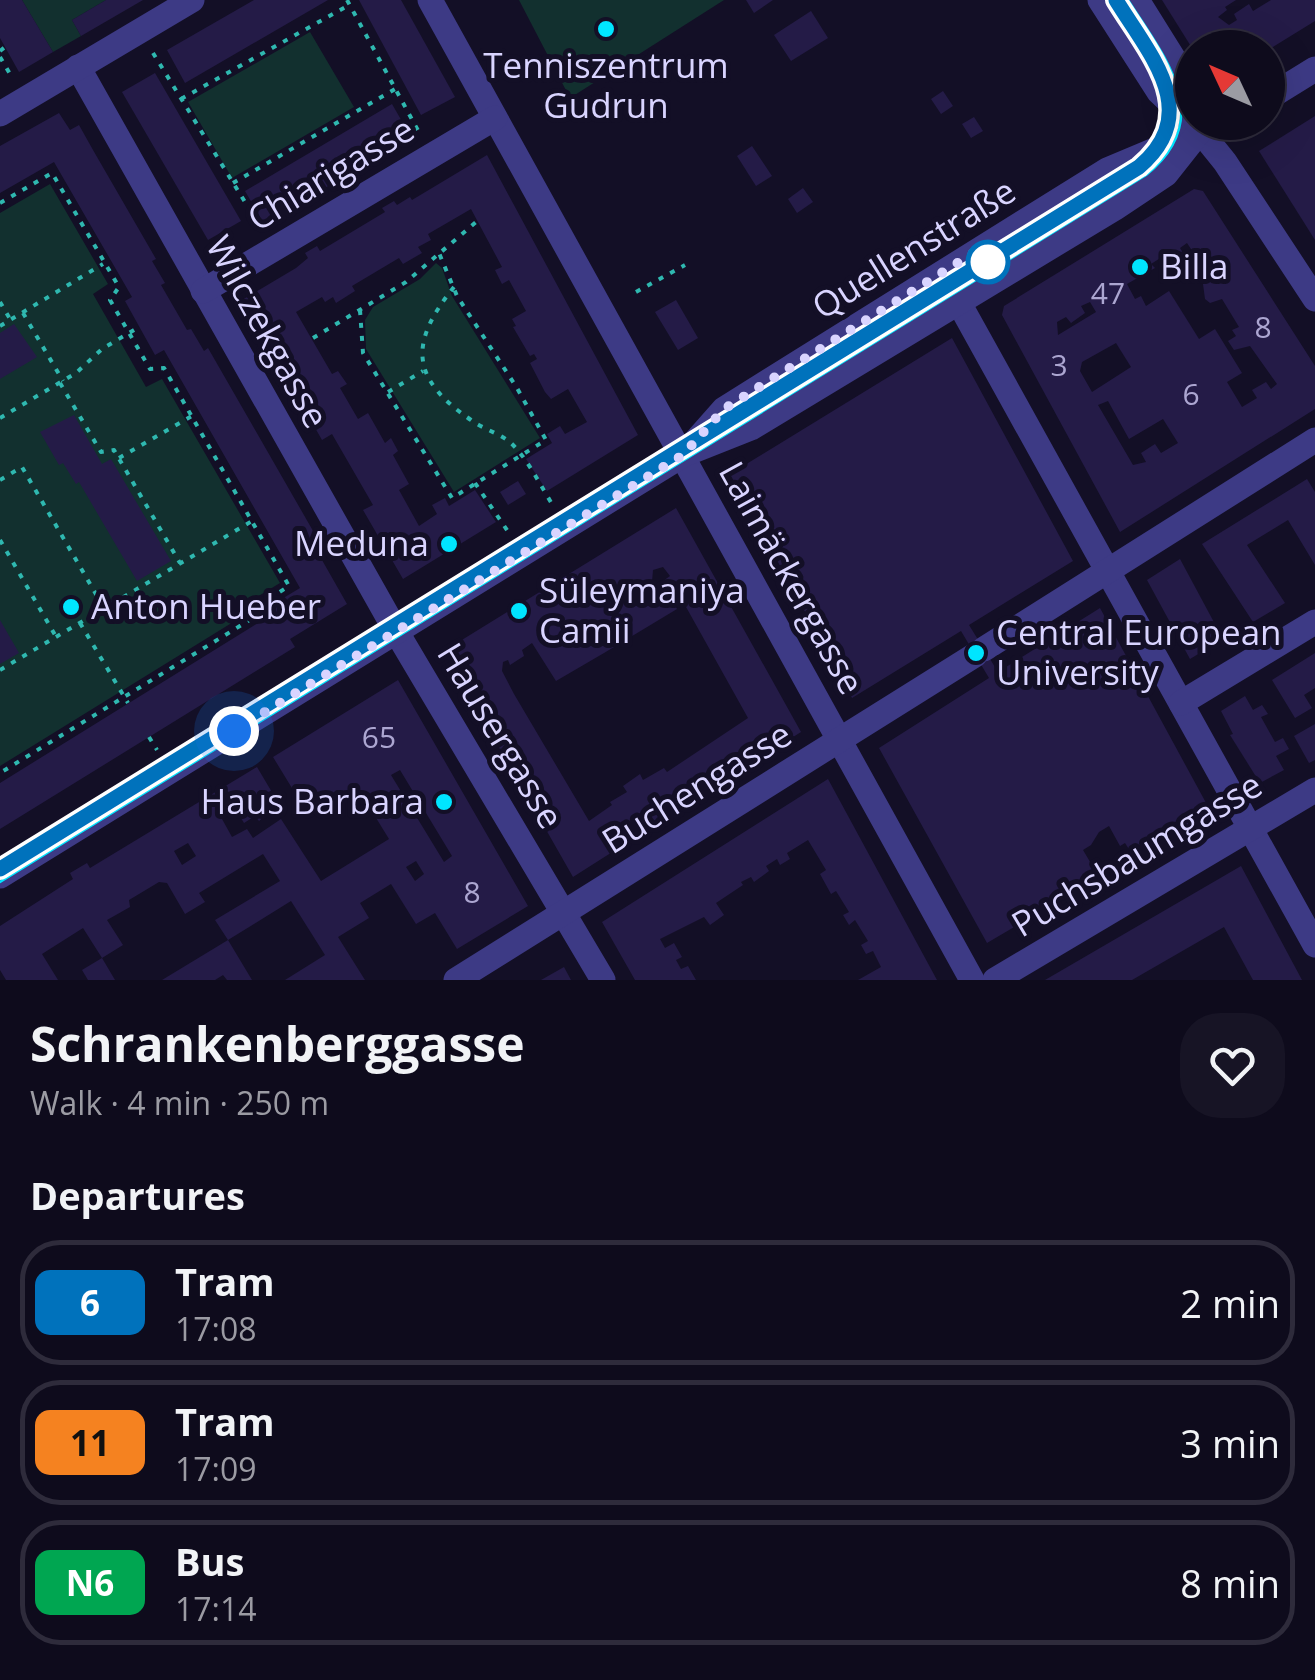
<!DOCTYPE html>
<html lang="en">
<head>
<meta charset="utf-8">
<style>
	:root { --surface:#0e0b1c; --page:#171425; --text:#f1f3f6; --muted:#9b9ba3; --line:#2e2b3b }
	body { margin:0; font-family:"Open Sans",sans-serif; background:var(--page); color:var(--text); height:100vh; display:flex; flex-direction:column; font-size:38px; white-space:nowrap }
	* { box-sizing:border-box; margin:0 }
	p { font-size:32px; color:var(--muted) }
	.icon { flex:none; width:55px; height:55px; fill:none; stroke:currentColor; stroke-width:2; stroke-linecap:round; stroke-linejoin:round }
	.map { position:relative; height:980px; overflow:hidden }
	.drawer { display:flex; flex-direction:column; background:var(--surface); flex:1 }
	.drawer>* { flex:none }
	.badge { padding:0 20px; border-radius:15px; font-size:35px; line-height:65px }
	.needle { width:65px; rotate:314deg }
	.fabs { position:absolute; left:1175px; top:30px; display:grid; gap:20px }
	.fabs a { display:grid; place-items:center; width:110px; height:110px; border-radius:50%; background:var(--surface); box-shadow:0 10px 40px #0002,0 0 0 2px var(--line); font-size:50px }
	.you { position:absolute; width:50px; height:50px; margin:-25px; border:8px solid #fff; border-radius:50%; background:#1a73e8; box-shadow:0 0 0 15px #1a73e833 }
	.map>.badge { position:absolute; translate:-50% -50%; box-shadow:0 0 0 5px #fff }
	h2 { padding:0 30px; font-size:38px; line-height:90px }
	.round { display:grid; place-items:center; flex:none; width:105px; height:105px; border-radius:40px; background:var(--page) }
	.head { display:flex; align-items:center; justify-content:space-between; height:170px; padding:0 30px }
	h1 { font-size:48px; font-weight:700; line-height:75px }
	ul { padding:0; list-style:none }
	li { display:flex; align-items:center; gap:30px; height:125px; margin:0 20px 15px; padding:0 10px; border:5px solid var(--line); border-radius:40px }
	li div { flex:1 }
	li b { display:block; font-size:38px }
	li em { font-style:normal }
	li .badge { min-width:110px; font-weight:700; text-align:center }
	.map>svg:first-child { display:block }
	.green { fill:#12302f }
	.building { fill:#241b47; fill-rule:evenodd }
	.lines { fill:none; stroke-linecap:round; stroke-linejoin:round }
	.path { stroke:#2fb8b0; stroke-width:4; stroke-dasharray:5 8; stroke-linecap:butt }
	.service { stroke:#3d3a85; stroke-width:14 }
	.minor { stroke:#3d3a85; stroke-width:25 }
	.tertiary { stroke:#3d3a85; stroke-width:25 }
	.tram { stroke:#00e5ff; stroke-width:2.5 }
	.line-casing { stroke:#fff; stroke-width:22 }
	.line { stroke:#0072bc; stroke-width:15 }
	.walk { stroke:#d9d4ff; stroke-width:10; stroke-dasharray:0 18 }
	.poi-dot { fill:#00e5ff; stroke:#130f26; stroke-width:4 }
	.stop-dot { fill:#fff; stroke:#0072bc; stroke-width:5 }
	.labels { text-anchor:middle; stroke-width:10; stroke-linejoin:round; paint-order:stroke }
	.number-label { font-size:30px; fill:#aca6d1 }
	.poi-label { font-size:35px; fill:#d9d4ff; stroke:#130f26; text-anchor:start }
	.street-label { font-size:35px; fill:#d9d4ff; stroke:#130f26 }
</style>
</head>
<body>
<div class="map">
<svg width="1315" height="980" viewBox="0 0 1315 980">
	<rect width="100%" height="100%" fill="#130f26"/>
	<!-- green -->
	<g class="green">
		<path d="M22,0H106L72,20L81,36L53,52Z"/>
		<path d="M519,0H724L570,98Z"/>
		<path d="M310,32L354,107L232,178L188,102Z"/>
		<path d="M50,184L108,284L93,294L146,387L162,379L280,583L247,603L251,611L0,766V213Z"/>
		<path d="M436,263L442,268L452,296L540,438L454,492L366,349L365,320L373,307L420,279Z"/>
	</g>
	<!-- building -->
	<g class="building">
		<path d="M0,0H22L53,52L19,72L0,38Z"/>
		<path d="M106,0H143L81,36L72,20Z"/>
		<path d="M254,0H328L185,83L167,50Z"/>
		<path d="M359,0H401L455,97L421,115Z"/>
		<path d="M746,0H773L754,13Z"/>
		<path d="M1162,0H1236L1225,7L1227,10L1218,17L1229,25L1237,20L1234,14L1249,4L1253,11L1271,0H1315V21L1268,50L1192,48Z"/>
		<path d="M811,11L828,38L791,61L774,35Z"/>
		<path d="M155,73L241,221L208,240L122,92Z"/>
		<path d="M943,91L953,106L941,114L931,99Z"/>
		<path d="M392,104L411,137L264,224L245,191Z"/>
		<path d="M59,113L70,130L79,125L93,150L156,259L152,261L165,283L161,285L187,330L191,329L204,351L208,348L324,550L318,553L347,604L290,639L295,647L0,829V783L274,613L270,606L300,588L164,350L155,355L125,301L132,297L54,162L0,193V146Z"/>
		<path d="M1315,116V240L1259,151Z"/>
		<path d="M974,117L983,131L971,138L962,124Z"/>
		<path d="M752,146L772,176L756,186L737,156Z"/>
		<path d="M487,155L638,435L547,491L526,459L552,443L547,434L560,426L565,434L587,422L568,389L551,399L545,392L530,363L537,359L534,354L530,356L513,327L516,326L512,319L526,311L509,280L502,284L495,270L502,267L471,209L428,234L431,240L418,247L422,253L403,264L399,258L352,286L355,291L336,303L333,297L325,302L322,297L296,312L332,374L338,371L347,384L340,388L358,419L368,413L385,443L391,438L398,451L393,455L409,484L399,490L419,526L437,514L432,505L445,498L449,506L475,490L496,522L403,579L363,510L373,505L332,434L322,440L242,300L296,268L308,258L305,253L317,246L320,251L385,212L382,208L394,201L397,205L410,197L412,200Z"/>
		<path d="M803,188L813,202L797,213L788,199Z"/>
		<path d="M1194,189L1203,191L1315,366V409L1120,532L1002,315L1004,306ZM1187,243L1211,279L1203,284L1205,299L1210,303L1222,299L1239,327L1232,330L1236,336L1228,341L1234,350L1250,346L1277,384L1271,389L1266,382L1252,390L1257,398L1242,407L1227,382L1242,373L1215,329L1199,339L1169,291L1146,306L1141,296L1135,299L1127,284L1155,268L1151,264L1165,255L1169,261L1183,253L1180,248ZM1090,302L1096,312L1058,335L1057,322L1066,317L1071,323L1085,313L1081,306ZM1116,343L1131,367L1092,392L1080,371L1082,362ZM1108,401L1129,439L1163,419L1178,443L1161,453L1155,444L1141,453L1146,462L1133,465L1098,405Z"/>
		<path d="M931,229L942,247L922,259L912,241Z"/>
		<path d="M676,300L698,338L678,350L655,312Z"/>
		<path d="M14,324L37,357L0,379V333Z"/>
		<path d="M952,338L1073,561L969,625L998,672L1100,608L1211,812L1134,857L1125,843L1120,846L1109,826L1099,832L1091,845L1083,850L1099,877L987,943L879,748L989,678L961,631L852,698L730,474Z"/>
		<path d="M74,415L102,464L111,459L171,561L137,581L79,482L76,484L63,463L59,465L40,432Z"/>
		<path d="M1307,479L1315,492V565L1288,520L1247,545L1285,603L1253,622L1202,544Z"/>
		<path d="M518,481L526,494L508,505L500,492Z"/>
		<path d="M676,508L801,732L573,877L444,651ZM663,567L670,576L663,581L670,593L676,589L748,718L667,772L664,768L643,780L640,774L623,786L627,792L610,802L612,805L589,821L514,694L502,671L503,662L508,660L510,665L524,656L522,650L532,643L556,681L604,653L677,609L668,594L642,608L627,587L636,582L644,587L652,582L653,570Z"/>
		<path d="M1180,559L1223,639L1190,659L1147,580Z"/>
		<path d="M0,620L19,653L0,664Z"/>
		<path d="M1315,653V688L1304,695L1312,708L1295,718L1272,680Z"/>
		<path d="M398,680L528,906L457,949L435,913L416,924L391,884L360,903L369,918L338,937L365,980H285L325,955L291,901L228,940L252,980H227L223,975L215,980H162L228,940L215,920L280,881L263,854L199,893L205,902L185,914L167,883L159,882L129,900L130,907L107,920L123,945L102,958L83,928L42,954L58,980H6L0,970V926L73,879L70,873L87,863L90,868L257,767L279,804L259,821L255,816L244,823L236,810L222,819L232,837L247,829L253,838L281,819L321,881L389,839L357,787L309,816L273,757ZM400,770L452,856L444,862L391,775ZM188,843L196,856L182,865L174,851ZM416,861L424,874L415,881L406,867Z"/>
		<path d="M1245,696L1253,710L1262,705L1268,714L1261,717L1275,742L1283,738L1289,749L1276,756L1284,770L1260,783L1230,735L1233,734L1221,711Z"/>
		<path d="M1315,724V760L1309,763L1294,736Z"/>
		<path d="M828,779L937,980H858L881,967L873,951L866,954L861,945L868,941L855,920L849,925L843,915L849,912L836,891L831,894L820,874L826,870L808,840L787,853L790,859L780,865L777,859L766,866L769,871L754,882L751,877L741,882L743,885L716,903L724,915L710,925L704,917L660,939L665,948L674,943L682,957L676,960L681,969L688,966L696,980H635L602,922Z"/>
		<path d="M1241,866L1302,980H1253L1224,927L1132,980H1045Z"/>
		<path d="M102,958L115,980H88L82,970Z"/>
		<path d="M564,967L571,980H541Z"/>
	</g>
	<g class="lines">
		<!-- path -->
		<g class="path">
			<path d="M347,0L421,136"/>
			<path d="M0,51L5,47"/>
			<path d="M153,53L261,228"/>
			<path d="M0,57L13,79"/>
			<path d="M181,99L349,5"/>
			<path d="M233,183L395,89"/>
			<path d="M0,203L52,173L119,287L110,300L150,369L164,368L289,586L261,604L266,610L0,773"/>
			<path d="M454,287C408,344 411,379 471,420C483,429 499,433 511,443C528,459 541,487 554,507"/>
			<path d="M636,292L685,265"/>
			<path d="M0,302L10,319"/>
			<path d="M360,310L363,353L452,498L546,440L517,388L457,296L439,253"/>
			<path d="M23,313L63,381"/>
			<path d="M0,326L103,264"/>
			<path d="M313,338L406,282L476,222"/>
			<path d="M60,383L101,452L114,450L180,563"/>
			<path d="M388,392L423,371"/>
			<path d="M0,418L76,373L102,349L139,327"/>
			<path d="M119,458L192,416"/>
			<path d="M0,480L22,467L104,608"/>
			<path d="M475,483L509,533"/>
			<path d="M0,540L55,635"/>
			<path d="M80,623L128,703"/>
			<path d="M0,670L252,521"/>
			<path d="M149,737L157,750"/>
		</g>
		<!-- service -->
		<path class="service" d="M1121,0L1187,108"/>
		<!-- minor -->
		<g class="minor">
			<path d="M430,0L972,980"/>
			<path d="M78,67L396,631L603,980"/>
			<path d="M1268,98L1315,69"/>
			<path d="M0,114L192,0"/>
			<path d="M1200,131L1224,122"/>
			<path d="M203,291L495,118"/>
			<path d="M959,303L1315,945"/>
			<path d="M984,649L1315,440"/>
			<path d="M1181,703L1315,622"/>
			<path d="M456,980L975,655"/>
			<path d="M995,980L1315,790"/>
		</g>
		<!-- tertiary -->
		<g class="tertiary">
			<path d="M1100,0L1159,92L1200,131L1225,162L1315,299"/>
			<path d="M1137,0L1192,88"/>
			<path d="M686,452L724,409L1107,170L1200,131"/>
			<path d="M0,876L683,455L751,428L1115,208L1166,174L1200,131"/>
		</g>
		<!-- tram -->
		<path class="tram" d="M0,882L1146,175C1217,118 1165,58 1128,0"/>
	</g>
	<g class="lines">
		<defs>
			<path id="line" d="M0,869L1139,167C1204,112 1149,54 1116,0"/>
		</defs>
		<!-- line casing -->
		<use href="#line" class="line-casing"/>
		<!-- line -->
		<use href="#line" class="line"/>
		<!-- walk -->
		<path class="walk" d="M234,731L683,455L724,409L980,249L988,262"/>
	</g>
	<!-- markers -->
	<g class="poi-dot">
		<circle cx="606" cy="29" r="10"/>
		<circle cx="1140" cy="267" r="10"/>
		<circle cx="449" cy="544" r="10"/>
		<circle cx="71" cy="607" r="10"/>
		<circle cx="519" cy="611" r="10"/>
		<circle cx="976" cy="653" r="10"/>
		<circle cx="444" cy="802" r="10"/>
	</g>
	<circle class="stop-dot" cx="988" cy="262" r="20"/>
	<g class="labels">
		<!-- number labels -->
		<g class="number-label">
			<text x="1108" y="304">47</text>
			<text x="1263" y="338">8</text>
			<text x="1059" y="376">3</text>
			<text x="1191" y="405">6</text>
			<text x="379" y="748">65</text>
			<text x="472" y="903">8</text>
		</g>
		<!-- poi labels -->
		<g class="poi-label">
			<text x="606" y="78" text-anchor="middle">Tenniszentrum<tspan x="606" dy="40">Gudrun</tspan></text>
			<text x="1160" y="279">Billa</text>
			<text x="429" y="556" text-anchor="end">Meduna</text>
			<text x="539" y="603">Süleymaniya<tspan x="539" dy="40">Camii</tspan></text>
			<text x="91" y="619">Anton Hueber</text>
			<text x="996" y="645">Central European<tspan x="996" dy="40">University</tspan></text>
			<text x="424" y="814" text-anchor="end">Haus Barbara</text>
		</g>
		<!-- street labels -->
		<g class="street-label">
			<text transform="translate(331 174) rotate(-31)" y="12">Chiarigasse</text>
			<text transform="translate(914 249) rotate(-32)" y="12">Quellenstraße</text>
			<text transform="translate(267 332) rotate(61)" y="12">Wilczekgasse</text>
			<text transform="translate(791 578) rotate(61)" y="12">Laimäckergasse</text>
			<text transform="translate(500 736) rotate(59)" y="12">Hausergasse</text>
			<text transform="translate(697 788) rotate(-32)" y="12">Buchengasse</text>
			<text transform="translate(1137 855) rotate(-31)" y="12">Puchsbaumgasse</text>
		</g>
	</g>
</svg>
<div class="fabs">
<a><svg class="needle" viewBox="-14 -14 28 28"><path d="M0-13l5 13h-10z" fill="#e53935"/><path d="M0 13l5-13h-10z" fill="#9b9ba3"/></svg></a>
</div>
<div class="you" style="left:234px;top:731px"></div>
</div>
<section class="drawer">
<div class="head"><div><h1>Schrankenberggasse</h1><p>Walk · 4 min · 250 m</p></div><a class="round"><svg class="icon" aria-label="heart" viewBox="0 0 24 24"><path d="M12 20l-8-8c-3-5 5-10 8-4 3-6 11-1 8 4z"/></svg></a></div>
<h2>Departures</h2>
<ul>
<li><span class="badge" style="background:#0072bc;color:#fff">6</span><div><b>Tram</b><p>17:08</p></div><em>2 min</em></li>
<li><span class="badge" style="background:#f58220;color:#111">11</span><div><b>Tram</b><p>17:09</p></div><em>3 min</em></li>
<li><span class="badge" style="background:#00a651;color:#fff">N6</span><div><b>Bus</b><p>17:14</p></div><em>8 min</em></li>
</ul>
</section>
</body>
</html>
